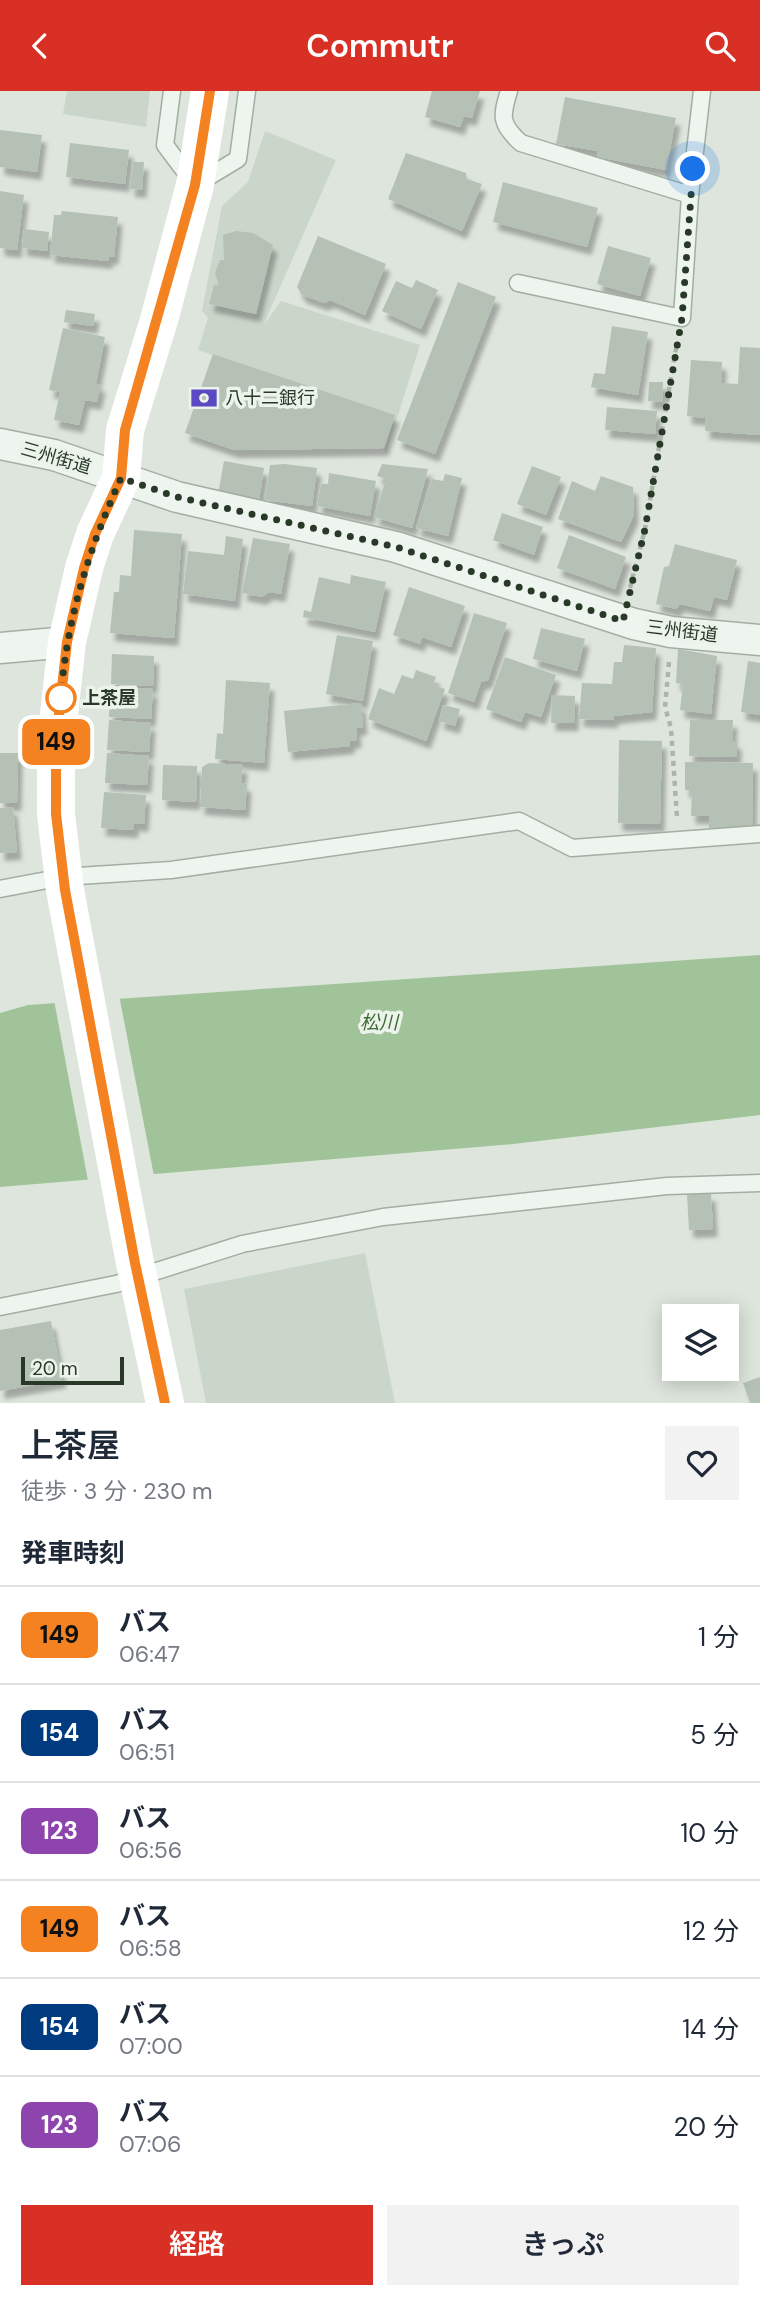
<!DOCTYPE html>
<html lang="ja">
<head>
<meta charset="utf-8">
<style>
	:root { --surface:#fff; --page:#f2f2f3; --text:#1f2937; --muted:#747a83; --line:#e0e1e3; --accent:#d93025 }
	body { margin:0; font-family:"DM Sans","Noto Sans JP",sans-serif; background:var(--page); color:var(--text); height:100vh; display:flex; flex-direction:column; font-size:26px; white-space:nowrap }
	* { box-sizing:border-box; margin:0 }
	p { font-size:23px; color:var(--muted) }
	.icon { flex:none; width:38px; height:38px; fill:none; stroke:currentColor; stroke-width:2; stroke-linecap:round; stroke-linejoin:round }
	.map { position:relative; height:1312px; overflow:hidden }
	.side { display:flex; flex-direction:column; background:var(--surface); flex:1 }
	.side>* { flex:none }
	.badge { padding:0 14px; border-radius:10px; font-size:24px; line-height:46px }
	.fabs { position:absolute; left:662px; top:1213px; display:grid; gap:14px }
	.fabs a { display:grid; place-items:center; width:77px; height:77px; border-radius:0px; background:var(--surface); box-shadow:0 4px 18px #0003; font-size:35px }
	.scale { position:absolute; left:21px; bottom:18px; width:103px; box-sizing:border-box; padding-left:7px; border:4px solid #283a27; border-top:0; font-size:19px; line-height:24px; white-space:nowrap; color:#283a27; -webkit-text-stroke:5px #ecf3eb; paint-order:stroke }
	.you { position:absolute; width:35px; height:35px; margin:-18px; border:5px solid #fff; border-radius:50%; background:#1a73e8; box-shadow:0 0 0 10px #1a73e833 }
	.map>.badge { position:absolute; translate:-50% -50%; box-shadow:0 0 0 4px #fff }
	h2 { padding:0 21px; font-size:26px; line-height:63px }
	.round { display:grid; place-items:center; flex:none; width:74px; height:74px; border-radius:0px; background:var(--page) }
	.summary { display:flex; align-items:center; justify-content:space-between; height:119px; padding:0 21px }
	h1 { font-size:33px; font-weight:600; line-height:52px }
	.cta { display:flex; gap:14px; margin-top:auto; padding:14px 21px }
	.cta a { flex:1; height:80px; border-radius:0px; background:var(--accent); color:#fff; font-size:28px; font-weight:600; line-height:80px; text-align:center }
	.cta a+a { background:var(--page); color:var(--text) }
	ul { padding:0; list-style:none }
	li { display:flex; align-items:center; gap:21px; height:98px; padding:0 21px; border-top:2px solid var(--line) }
	li div { flex:1 }
	li b { display:block; font-size:26px }
	li em { font-style:normal }
	li .badge { min-width:77px; font-weight:700; text-align:center }
	header { display:flex; justify-content:space-between; align-items:center; height:91px; padding:0 21px; background:var(--accent); color:#fff; font-size:32px; font-weight:600 }
	.map>svg:first-child { display:block }
	.built { fill:#cbd6ca }
	.water { fill:#a0c399 }
	.pier { fill:#dde5dc }
	.building { fill:#b5c1b4; filter:url(#shadow) }
	.lines { fill:none; stroke-linecap:round; stroke-linejoin:round }
	.lane-casing { stroke:#a3aea2; stroke-width:19 }
	.street-casing { stroke:#a3aea2; stroke-width:33 }
	.path { stroke:#abb5aa; stroke-width:4.5; stroke-dasharray:5 5; stroke-linecap:butt }
	.lane { stroke:#eef4ee; stroke-width:16 }
	.street { stroke:#eef4ee; stroke-width:30 }
	.secondary { stroke:#fff; stroke-width:38 }
	.line-casing { stroke:#fff; stroke-width:16 }
	.line { stroke:#f58220; stroke-width:10 }
	.walk { stroke:#283a27; stroke-width:7; stroke-dasharray:0 12.6 }
	.stop-dot { fill:#fff; stroke:#f58220; stroke-width:3.5 }
	.labels { text-anchor:middle; stroke-width:7; stroke-linejoin:round; paint-order:stroke }
	.poi-label { font-size:18px; fill:#283a27; stroke:#ecf3eb; text-anchor:start }
	.street-label { font-size:18px; fill:#283a27; stroke:#ecf3eb }
	.stop-label { font-size:18px; font-weight:bold; fill:#283a27; stroke:#ecf3eb; text-anchor:start }
	.water-label { font-size:19px; font-style:italic; fill:#3c6b34; stroke:#ecf3eb }
</style>
</head>
<body>
<header><svg class="icon" aria-label="back" viewBox="0 0 24 24"><path d="M15 5l-7 7 7 7"/></svg>Commutr<svg class="icon" aria-label="search" viewBox="0 0 24 24"><circle cx="10" cy="10" r="6"/><path d="M15 15l6 6"/></svg></header>
<div class="map">
<svg width="760" height="1312" viewBox="0 0 760 1312">
	<defs>
		<filter id="shadow"><feDropShadow dx="4.5" dy="8" stdDeviation="2" flood-color="#0004"/></filter>
	</defs>
	<rect width="100%" height="100%" fill="#dde5dc"/>
	<!-- built -->
	<g class="built">
		<path d="M67,0H150L146,36L63,23Z"/>
		<path d="M265,40L336,69L263,235L281,210L420,254L386,363L384,357L185,342L213,264L198,259L208,227L202,220L222,115L248,91Z"/>
		<path d="M365,1162L395,1312H206L184,1198Z"/>
	</g>
	<!-- water -->
	<path class="water" d="M760,864V1024L513,1053L0,1096V922L28,914Z"/>
	<!-- pier -->
	<path class="pier" d="M119,904L154,1085L88,1090L54,909Z"/>
	<!-- building -->
	<g class="building">
		<path d="M432,0H480L472,27L464,25L460,36L425,26Z"/>
		<path d="M565,6L676,27L666,79L597,66L598,60L556,53Z"/>
		<path d="M0,39L42,44L37,81L0,76Z"/>
		<path d="M70,52L129,59L125,93L66,86Z"/>
		<path d="M406,62L466,82L467,88L482,93L462,140L388,108Z"/>
		<path d="M133,71H144L142,99L130,98Z"/>
		<path d="M503,91L598,117L587,156L493,131Z"/>
		<path d="M0,100L24,104L17,159L0,157Z"/>
		<path d="M62,120L118,126L114,166L109,165L108,170L50,164L54,124H61Z"/>
		<path d="M24,138L49,141L47,160L22,157Z"/>
		<path d="M236,140L253,142L273,154L256,223L209,213L214,194H219L215,182L220,169H224L223,144Z"/>
		<path d="M318,145L386,173L365,224L330,209L324,212L302,204L297,196Z"/>
		<path d="M608,155L651,167L640,205L597,193Z"/>
		<path d="M416,189L438,199L421,238L382,220L396,190L412,197Z"/>
		<path d="M458,191L496,206L435,363L397,349Z"/>
		<path d="M66,219L95,223L93,235L64,231Z"/>
		<path d="M612,235L648,241L638,304L591,296L594,282L605,283Z"/>
		<path d="M63,237L105,246L96,293H101L97,311L85,309L79,334L54,329L60,301L49,299Z"/>
		<path d="M740,256L760,257V344L705,340L706,327L687,325L691,269L722,271L721,292L738,293Z"/>
		<path d="M213,263L395,324L384,357L234,359L185,342Z"/>
		<path d="M649,291H663L662,311L648,310Z"/>
		<path d="M607,316L657,320L655,343L605,339Z"/>
		<path d="M224,370L264,377L259,409L218,403Z"/>
		<path d="M285,373L317,377L312,415L265,409L270,374Z"/>
		<path d="M382,373L428,378L412,437L374,426L386,388L377,385Z"/>
		<path d="M532,375L561,386L546,424L517,413Z"/>
		<path d="M329,382L376,390L370,425L317,415L321,393H328Z"/>
		<path d="M445,383L462,387L448,445L416,437L432,388L443,390Z"/>
		<path d="M601,385L633,396L634,424L621,451L558,428L572,390L595,400Z"/>
		<path d="M502,422L543,436L534,464L493,449Z"/>
		<path d="M134,439L182,443L174,547L110,542L114,501H119L120,484L131,485Z"/>
		<path d="M569,444L626,466L615,498L557,477Z"/>
		<path d="M226,445L243,448L235,510L183,503L188,460L224,464Z"/>
		<path d="M253,447L290,453L281,503L269,501L262,506L242,502Z"/>
		<path d="M675,453L737,469L727,509L714,506L710,520L680,513L676,518L656,513L664,476L669,475Z"/>
		<path d="M351,484L386,491L375,541L303,526L304,519L311,521L319,486L350,493Z"/>
		<path d="M409,496L465,515L451,556L422,546L420,553L393,544Z"/>
		<path d="M474,522L507,532L488,589L481,591L474,611L448,602Z"/>
		<path d="M541,537L585,548L577,580L533,568Z"/>
		<path d="M337,544L373,550L363,610L326,603Z"/>
		<path d="M624,554L656,557L652,621L614,625L613,629L579,628L582,592L612,593L614,571H622Z"/>
		<path d="M678,558L717,565L711,623L680,619L683,593L676,592Z"/>
		<path d="M112,563L154,565L153,595L111,593Z"/>
		<path d="M505,566L556,584L541,626L525,621L521,631L486,618Z"/>
		<path d="M748,570L760,572V624L741,621Z"/>
		<path d="M416,579L436,586L433,594L445,598L426,650L368,628L379,597L394,603L402,584L413,588Z"/>
		<path d="M226,589L270,592L264,672L215,668L217,642L223,643Z"/>
		<path d="M110,596L153,598L151,628L109,626Z"/>
		<path d="M552,604L575,605L574,632H551Z"/>
		<path d="M361,612L363,636L356,637L357,649L350,650V655L288,661L284,620Z"/>
		<path d="M443,614L460,618L455,635L439,630Z"/>
		<path d="M109,629L151,632L149,661L107,659Z"/>
		<path d="M690,629H733L732,650H737V666L689,665Z"/>
		<path d="M619,649L662,650L660,733L618,732Z"/>
		<path d="M0,662H18L17,712H0Z"/>
		<path d="M107,662L149,665L147,694L105,692Z"/>
		<path d="M685,671L753,672L752,738L709,737V725H691L692,699H685Z"/>
		<path d="M209,672L243,674L241,692L247,693L245,719L200,716L202,676Z"/>
		<path d="M163,674L197,675L196,711L162,709Z"/>
		<path d="M104,701L146,704L144,733L134,732V739L101,737Z"/>
		<path d="M13,716L17,761L0,762V717Z"/>
		<path d="M711,1102L713,1138L689,1139L687,1103Z"/>
		<path d="M51,1230L62,1289L0,1300V1239Z"/>
		<path d="M760,1286V1312H750L743,1292Z"/>
	</g>
	<g class="lines">
		<defs>
			<g id="lane">
				<path d="M172,0L165,54L195,94L238,68L247,0"/>
				<path d="M509,0C501,26 500,33 521,52L690,104"/>
				<path d="M518,192L682,227L690,104L702,0"/>
				<path d="M0,798L63,786L171,779L519,730L572,757L760,743"/>
				<path d="M0,1216L116,1193L242,1153L383,1126L667,1095L760,1092"/>
			</g>
			<g id="street">
				<path d="M0,353L54,364L177,406L396,456L634,533L671,541L760,549"/>
				<path d="M0,557L67,551"/>
			</g>
		</defs>
		<!-- lane casing -->
		<use href="#lane" class="lane-casing"/>
		<!-- street casing -->
		<use href="#street" class="street-casing"/>
		<!-- path -->
		<g class="path">
			<path d="M630,497L645,438L677,252"/>
			<path d="M669,571L665,616L671,637L677,726"/>
		</g>
		<!-- lane -->
		<use href="#lane" class="lane"/>
		<!-- street -->
		<use href="#street" class="street"/>
		<!-- secondary -->
		<path class="secondary" d="M165,1312L135,1172L65,799L56,723V651L67,551L84,477L95,443L121,387L125,339L159,229L195,94L210,0"/>
	</g>
	<g class="lines">
		<defs>
			<path id="line" d="M165,1312L135,1172L65,799L56,723V651L67,551L84,477L95,443L121,387L125,339L195,94L210,0"/>
		</defs>
		<!-- line casing -->
		<use href="#line" class="line-casing"/>
		<!-- line -->
		<use href="#line" class="line"/>
		<!-- walk -->
		<path class="walk" d="M61,607C66,529 89,458 121,387L177,406L396,456L623,530L645,438L682,227L693,78"/>
	</g>
	<!-- icons -->
	<defs>
		<symbol id="bank-bare" viewBox="-9 -9 18 18"><path d="M-6-4H6V4H-6ZM0-2.3a2.3 2.3 0 1 0 0 4.6a2.3 2.3 0 1 0 0-4.6Z" fill="#5b48c3" stroke="#ecf3eb" stroke-width="2.5" paint-order="stroke"/></symbol>
	</defs>
	<g fill-rule="evenodd">
		<use href="#bank-bare" x="185" y="288" width="38" height="38"/>
	</g>
	<!-- markers -->
	<circle class="stop-dot" cx="61" cy="607" r="14"/>
	<g class="labels">
		<!-- poi labels -->
		<g class="poi-label">
			<text x="225" y="313">八十二銀行</text>
		</g>
		<!-- street labels -->
		<g class="street-label">
			<text transform="translate(56 367) rotate(16)" y="6">三州街道</text>
			<text transform="translate(682 540) rotate(7)" y="6">三州街道</text>
		</g>
		<!-- stop labels -->
		<g class="stop-label">
			<text x="82" y="613">上茶屋</text>
		</g>
		<!-- water labels -->
		<g class="water-label">
			<text x="379" y="938">松川</text>
		</g>
	</g>
</svg>
<div class="fabs">
<a><svg class="icon" aria-label="layers" viewBox="0 0 24 24"><path d="M12 4l9 5-9 5-9-5zM3 14l9 5 9-5"/></svg></a>
</div>
<div class="scale">20 m</div>
<div class="you" style="left:693px;top:78px"></div>
<b class="badge" style="left:56px;top:651px;background:#f58220;color:#111">149</b>
</div>
<section class="side">
<div class="summary"><div><h1>上茶屋</h1><p>徒歩 · 3 分 · 230 m</p></div><a class="round"><svg class="icon" aria-label="heart" viewBox="0 0 24 24"><path d="M12 20l-8-8c-3-5 5-10 8-4 3-6 11-1 8 4z"/></svg></a></div>
<h2>発車時刻</h2>
<ul>
<li><span class="badge" style="background:#f58220;color:#111">149</span><div><b>バス</b><p>06:47</p></div><em>1 分</em></li>
<li><span class="badge" style="background:#003b80;color:#fff">154</span><div><b>バス</b><p>06:51</p></div><em>5 分</em></li>
<li><span class="badge" style="background:#8e44ad;color:#fff">123</span><div><b>バス</b><p>06:56</p></div><em>10 分</em></li>
<li><span class="badge" style="background:#f58220;color:#111">149</span><div><b>バス</b><p>06:58</p></div><em>12 分</em></li>
<li><span class="badge" style="background:#003b80;color:#fff">154</span><div><b>バス</b><p>07:00</p></div><em>14 分</em></li>
<li><span class="badge" style="background:#8e44ad;color:#fff">123</span><div><b>バス</b><p>07:06</p></div><em>20 分</em></li>
</ul>
<div class="cta"><a>経路</a><a>きっぷ</a></div>
</section>
</body>
</html>
